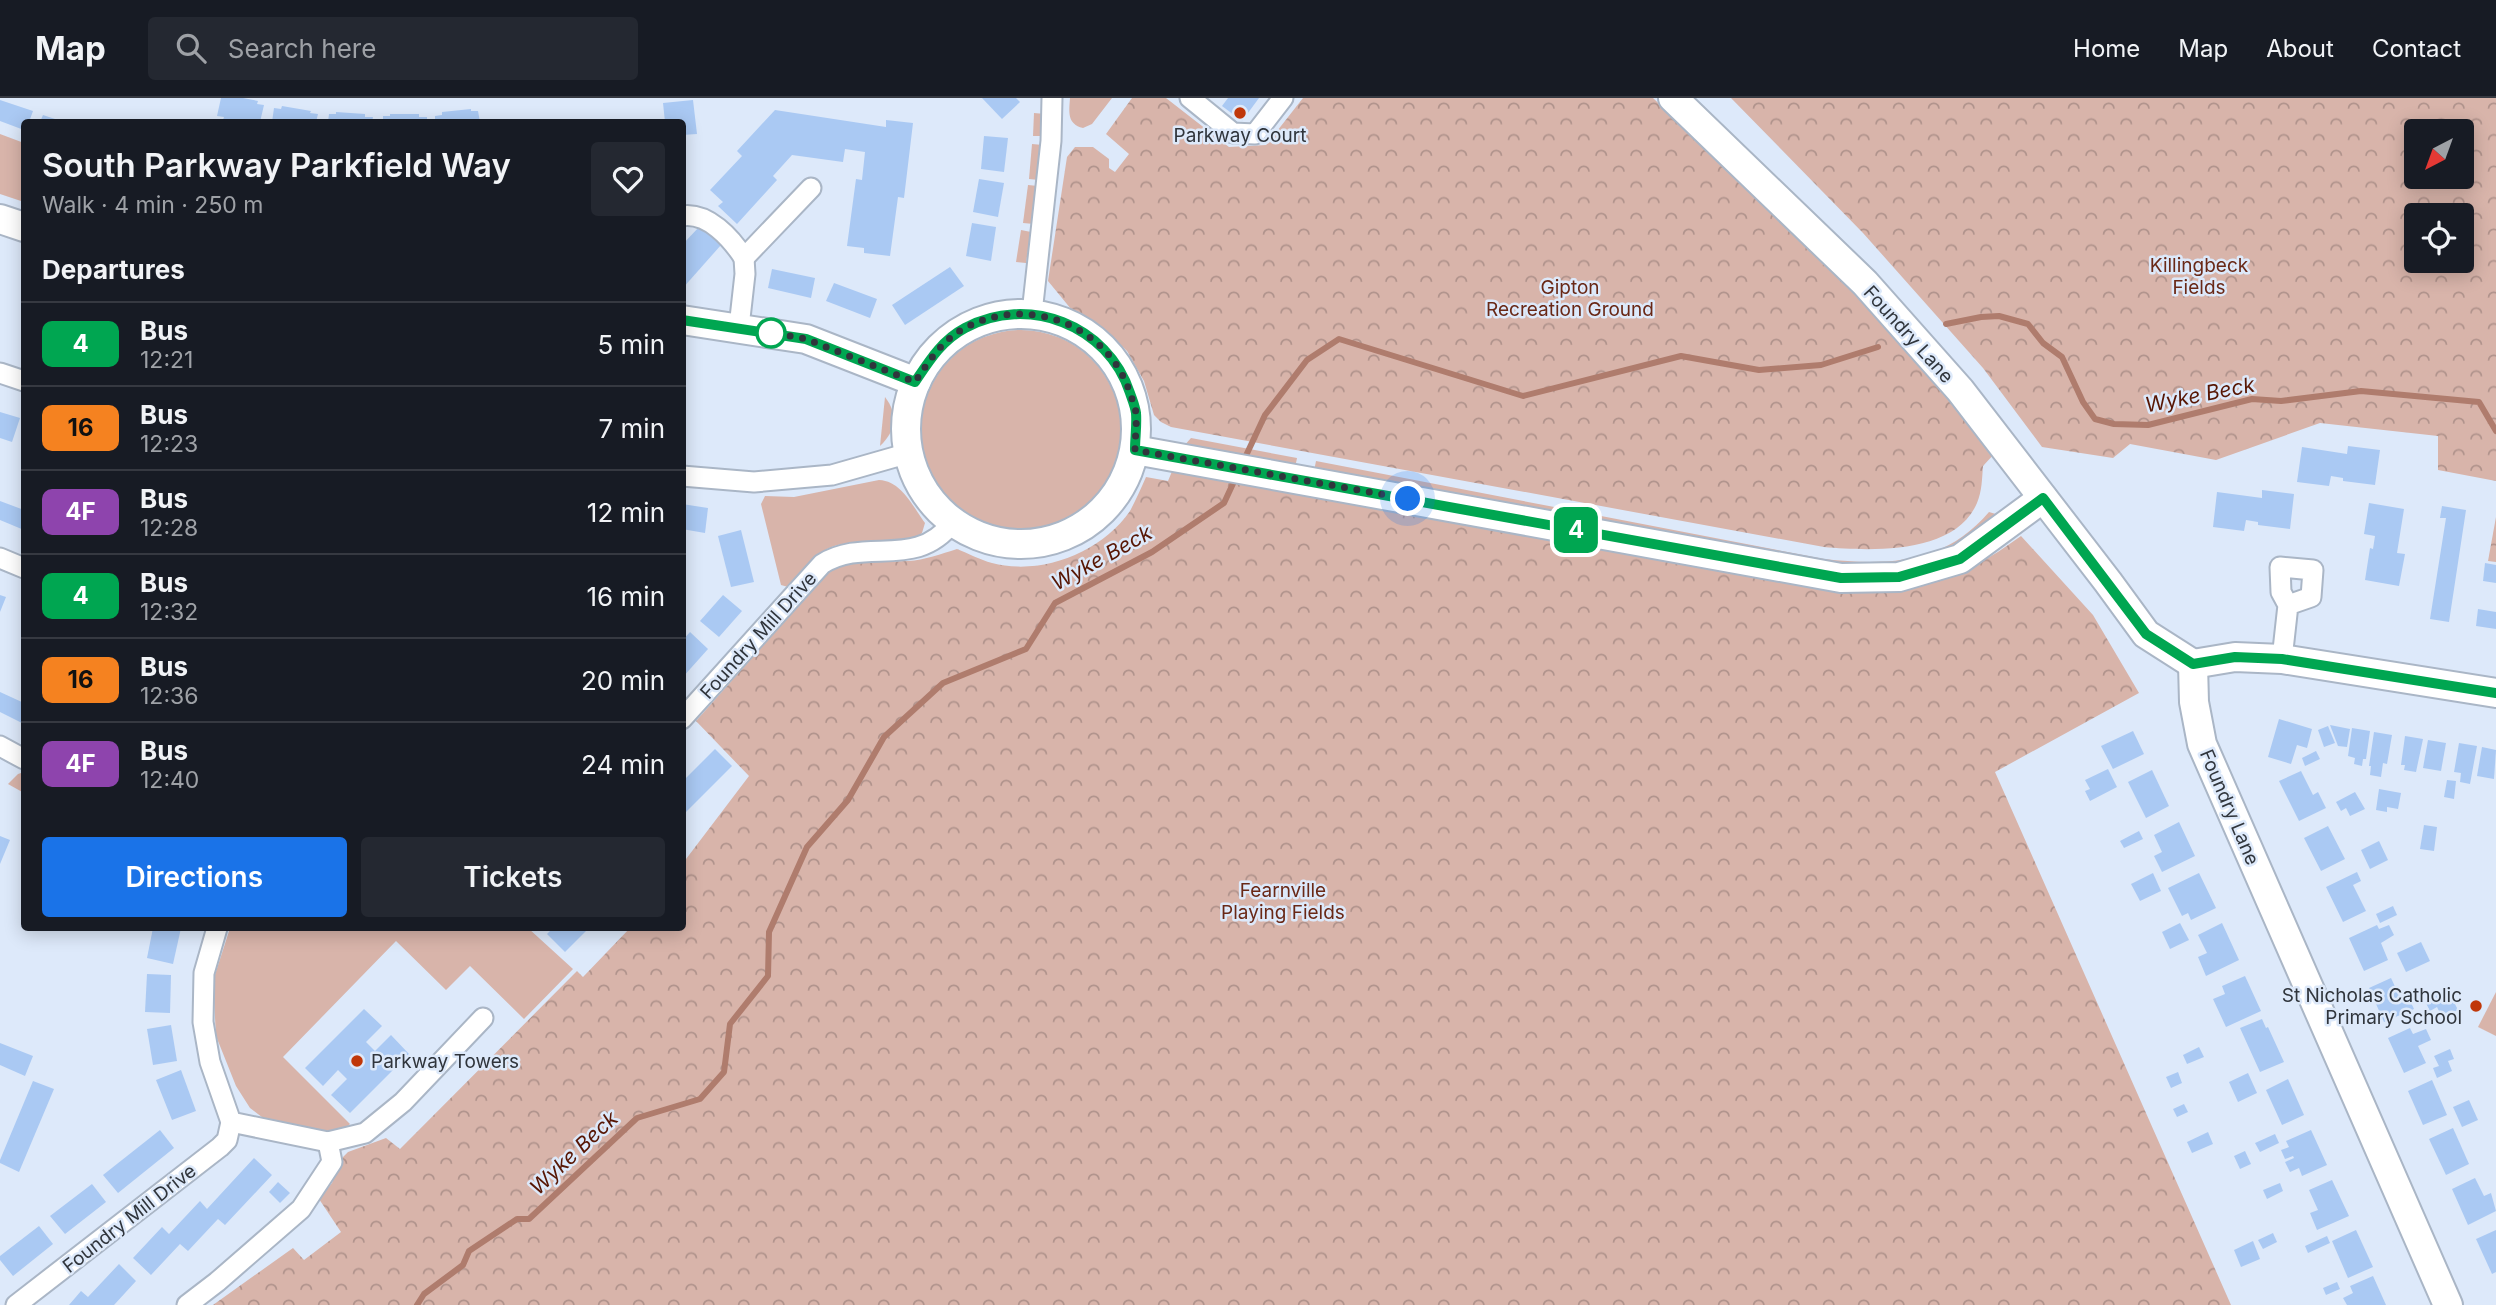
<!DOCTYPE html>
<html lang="en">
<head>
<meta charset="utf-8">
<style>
	:root { --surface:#171b24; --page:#242831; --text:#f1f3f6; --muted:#9ea1a6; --line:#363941; --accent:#1a73e8 }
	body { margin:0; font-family:Inter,sans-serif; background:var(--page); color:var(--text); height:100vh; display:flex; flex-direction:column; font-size:26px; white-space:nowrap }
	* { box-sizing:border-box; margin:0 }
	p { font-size:23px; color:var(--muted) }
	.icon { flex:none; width:38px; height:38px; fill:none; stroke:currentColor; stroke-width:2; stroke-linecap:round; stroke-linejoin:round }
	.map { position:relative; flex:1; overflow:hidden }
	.details { position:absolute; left:21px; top:21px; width:665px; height:812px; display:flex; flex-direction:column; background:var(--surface); border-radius:7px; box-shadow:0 4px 18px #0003 }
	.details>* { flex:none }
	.badge { padding:0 14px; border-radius:10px; font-size:24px; line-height:46px }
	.needle { width:46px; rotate:221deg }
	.fabs { position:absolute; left:2404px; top:21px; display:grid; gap:14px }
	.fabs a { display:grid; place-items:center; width:70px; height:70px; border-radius:7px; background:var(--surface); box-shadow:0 4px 18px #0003; font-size:35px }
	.you { position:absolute; width:35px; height:35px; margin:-18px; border:5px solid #fff; border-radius:50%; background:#1a73e8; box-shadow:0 0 0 10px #1a73e833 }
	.map>.badge { position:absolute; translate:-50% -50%; box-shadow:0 0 0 4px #fff }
	h2 { padding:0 21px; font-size:26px; line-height:63px }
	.round { display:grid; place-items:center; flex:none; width:74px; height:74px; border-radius:7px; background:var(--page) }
	.headline { display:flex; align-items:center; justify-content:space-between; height:119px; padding:0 21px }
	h1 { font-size:33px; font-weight:600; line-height:52px }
	.cta { display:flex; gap:14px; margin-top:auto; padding:14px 21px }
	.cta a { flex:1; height:80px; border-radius:7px; background:var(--accent); color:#fff; font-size:28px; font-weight:600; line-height:80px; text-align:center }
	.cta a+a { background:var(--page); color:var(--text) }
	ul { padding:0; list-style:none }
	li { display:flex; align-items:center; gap:21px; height:84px; padding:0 21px; border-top:2px solid var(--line) }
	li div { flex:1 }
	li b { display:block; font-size:26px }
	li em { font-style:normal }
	li .badge { min-width:77px; font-weight:700; text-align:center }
	header { display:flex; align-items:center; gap:42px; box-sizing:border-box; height:98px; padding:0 35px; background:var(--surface); border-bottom:2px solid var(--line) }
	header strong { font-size:33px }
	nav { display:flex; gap:38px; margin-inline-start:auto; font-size:24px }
	.search { width:490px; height:63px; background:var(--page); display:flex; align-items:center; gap:18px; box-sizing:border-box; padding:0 24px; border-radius:7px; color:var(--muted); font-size:26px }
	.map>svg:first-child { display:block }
	.grass { fill:#d8b4aa }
	.park { fill:url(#park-crowns); fill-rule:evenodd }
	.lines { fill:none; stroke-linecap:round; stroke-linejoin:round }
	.stream { stroke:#af7c6d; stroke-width:6 }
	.building { fill:#aac9f3 }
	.street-casing { stroke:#aab6c6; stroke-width:23 }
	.secondary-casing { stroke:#aab6c6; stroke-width:32 }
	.street { stroke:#fff; stroke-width:19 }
	.secondary { stroke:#fff; stroke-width:28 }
	.line-casing { stroke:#fff; stroke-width:16 }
	.line { stroke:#00a651; stroke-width:10 }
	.walk { stroke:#30353c; stroke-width:7; stroke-dasharray:0 12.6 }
	.poi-dot { fill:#c03709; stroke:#dde9fa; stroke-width:2.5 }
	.stop-dot { fill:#fff; stroke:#00a651; stroke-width:3.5 }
	.labels { text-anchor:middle; stroke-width:5; stroke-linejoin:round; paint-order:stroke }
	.poi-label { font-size:19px; fill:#30353c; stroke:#dde9fa }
	.park-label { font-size:19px; fill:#692816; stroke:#dde9fa }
	.street-label { font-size:19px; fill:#30353c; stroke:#dde9fa }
	.water-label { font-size:21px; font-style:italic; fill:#571604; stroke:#dde9fa }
</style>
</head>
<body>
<header>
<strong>Map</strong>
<div class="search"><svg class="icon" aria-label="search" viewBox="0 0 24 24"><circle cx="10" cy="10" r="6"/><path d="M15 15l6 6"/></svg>Search here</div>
<nav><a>Home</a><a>Map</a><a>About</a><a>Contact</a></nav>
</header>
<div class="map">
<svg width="2496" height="1207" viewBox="0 0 2496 1207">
	<defs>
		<pattern id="park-crowns" width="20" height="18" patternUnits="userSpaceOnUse" patternTransform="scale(1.75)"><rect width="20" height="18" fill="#d8b4aa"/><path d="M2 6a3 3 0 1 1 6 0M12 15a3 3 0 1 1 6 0" fill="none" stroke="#b0938c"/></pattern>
	</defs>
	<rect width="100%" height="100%" fill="#dde9fa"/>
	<!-- grass -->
	<g class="grass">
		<path d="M1070,0H1112L1092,26L1083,30C1067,26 1069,14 1070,0Z"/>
		<path d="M1034,15L1045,16L1043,38H1033Z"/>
		<path d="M0,36L24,45V104L0,96Z"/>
		<path d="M1032,46L1043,47L1039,82L1029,81Z"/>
		<path d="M1028,87L1038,88L1034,126L1023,125Z"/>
		<path d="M1021,132L1031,134L1026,165L1016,164Z"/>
		<circle cx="1021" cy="332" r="100"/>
		<path d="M885,299C898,316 896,333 880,348Z"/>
		<path d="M1191,340L1297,360L1295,370L1183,349Z"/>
		<path d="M1316,363L1824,461C1888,468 1945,466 1989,414L1999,417L1981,436L1915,466L1853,471L1314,373Z"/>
		<path d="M879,382C902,383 913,409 925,425L922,435C905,452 853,437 827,451C811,460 800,475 788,489L781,487L761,406L765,398L794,399Z"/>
		<path d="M24,674V695L8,686L18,676Z"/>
		<path d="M230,830H528L573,871L524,921L470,868L446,892L396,843L283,959L350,1026L342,1033H325L267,1023L250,1010L236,988L216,938L213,883Z"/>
		<path d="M2496,894V938L2478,929Z"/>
	</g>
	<!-- park -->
	<g class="park">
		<path d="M1132,0H1166L1229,49L1266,47L1303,0H1653L1842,182L1893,236L1995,355L1983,368C1982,381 1982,393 1977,405C1955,457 1870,453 1824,449L1171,329L1161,324L1154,317L1144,283L1127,253L1101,228L1071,211L1048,183L1067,59L1075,49H1093L1109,61V70L1115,74L1129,56L1106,36Z"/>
		<path d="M1731,0H2496V383L2438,372V338L2320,325L2216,362L2130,346L2113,360L2042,349L1983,270L1863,135ZM2462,33V79H2417V33ZM2462,117V163H2417V117Z"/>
		<path d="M1173,371L1898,492C1951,482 1978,469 2021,438L2093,517L2139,595L1995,674L2231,1207H213L293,1150L304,1162L341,1134L319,1101L332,1085L341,1061L348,1054L386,1040L400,1051L577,873L583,879L630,830H682L683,765L749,678L696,623L826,476C850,458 879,465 908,463C925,462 941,456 957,451C968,455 980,462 992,465C1041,478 1101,455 1130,413C1136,402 1141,390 1146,379L1168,383Z"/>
		<path d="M2496,419V464L2488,463Z"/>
	</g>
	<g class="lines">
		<!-- stream -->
		<g class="stream">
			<path d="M1946,226L1981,219L1999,218L2028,226L2043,245L2062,259L2083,304L2095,321L2114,326L2148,327L2252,301L2281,303L2361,293L2479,304L2496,333"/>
			<path d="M1243,364L1265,317L1307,262L1339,241L1523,298L1681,258L1759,272L1821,267L1878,249"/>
			<path d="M417,1207L424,1196L463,1167L469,1153L517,1121H529L637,1020L700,1001L724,974L730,926L768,878L769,834L807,749L848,702L884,639L943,585L1026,551L1055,505L1152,454L1224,405L1237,377"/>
		</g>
	</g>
	<!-- building -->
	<g class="building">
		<path d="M221,0H243L258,3L257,6L264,7L260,24L223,22L224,19L217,18Z"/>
		<path d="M982,0H1016L1020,4L1002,21Z"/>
		<path d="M1228,0H1259L1242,23L1222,8Z"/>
		<path d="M0,2L33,13L29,24H24V32L0,23Z"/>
		<path d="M693,2L697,36L682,37V24H665L663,5Z"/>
		<path d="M282,8L311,13L310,15L318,16L316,24H272L274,10L281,11Z"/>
		<path d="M471,11V13H478L480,24H435V18L442,17V14Z"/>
		<path d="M775,12L886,29V22L913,25L904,100L898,99L890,158L864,155V150L847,148L856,81L862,82L865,54L845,51L843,64L792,57L773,78L777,82L737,126L718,108L723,104L710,92L742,58L737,53Z"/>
		<path d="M336,14L365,16V19H373L372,24H328L329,16H336Z"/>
		<path d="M390,16H419V19H427V24H383V18H390Z"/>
		<path d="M43,17L64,24H40Z"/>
		<path d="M984,38L1008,40L1004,74L981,71Z"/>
		<path d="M979,81L1004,85L998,119L973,114Z"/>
		<path d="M972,125L996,129L991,163L966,158Z"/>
		<path d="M700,128L721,147L682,191V147Z"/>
		<path d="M950,169L964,188L905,227L892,207Z"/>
		<path d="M772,171L815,180L811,200L768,190Z"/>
		<path d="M834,185L877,201L870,220L826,203Z"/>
		<path d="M0,314L20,320L12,344L0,340Z"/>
		<path d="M2348,348L2380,352L2375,387L2343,383V380L2331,378L2329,388L2297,384L2302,349L2347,356Z"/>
		<path d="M2262,392L2294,396L2290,431L2258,427V424L2246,422L2244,433L2213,429L2217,394L2262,400Z"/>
		<path d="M0,403L24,412V432L0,422Z"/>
		<path d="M2369,405L2404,411L2397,455L2405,456L2399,488L2365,482L2370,450L2373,451L2375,438L2364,436Z"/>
		<path d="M682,406L708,410L705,435L682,431Z"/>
		<path d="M2442,408L2466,412L2449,524L2430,521L2446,420H2440Z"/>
		<path d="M741,432L754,484L731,489L718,438Z"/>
		<path d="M2485,465L2496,467V485L2483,483Z"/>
		<path d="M0,497L6,499L0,514Z"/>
		<path d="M723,497L742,513L719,539L700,523Z"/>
		<path d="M2478,511L2496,514V531L2476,528Z"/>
		<path d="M690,534L708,551L682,580V543Z"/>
		<path d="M0,594L24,605V626L0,614Z"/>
		<path d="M2279,621L2312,631L2307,650L2297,647L2291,666L2268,659Z"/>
		<path d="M2330,627L2350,631L2347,649L2338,648Z"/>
		<path d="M2328,628L2335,645L2324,649L2318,632Z"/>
		<path d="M2352,630L2370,633L2366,661H2363L2362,668L2354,666L2355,660L2348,658Z"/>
		<path d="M2133,633L2144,656L2113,671L2101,648Z"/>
		<path d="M2374,634L2392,637L2387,666L2383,665L2381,679L2370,677L2371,668H2369Z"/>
		<path d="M2405,638L2423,641L2416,674L2404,672L2405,667H2401Z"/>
		<path d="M2428,642L2446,645L2441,673L2423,670Z"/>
		<path d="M2459,645L2477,648L2470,686L2460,684L2461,675L2454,674Z"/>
		<path d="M2482,649L2496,652L2494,681L2477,678Z"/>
		<path d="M715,651L732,668L682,718V684Z"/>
		<path d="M2316,653L2320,661L2305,668L2302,660Z"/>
		<path d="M2108,671L2117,689L2090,703L2085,693L2090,691L2085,682Z"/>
		<path d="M2152,672L2169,708L2146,720L2128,684Z"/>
		<path d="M2301,673L2313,697L2318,694L2326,710L2299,723L2279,683Z"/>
		<path d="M2447,682L2456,683L2454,701L2444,699Z"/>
		<path d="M2379,691L2401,695L2398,711L2387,709V714L2376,712Z"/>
		<path d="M2355,694L2365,711L2350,718L2346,710L2341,713L2336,704Z"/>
		<path d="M2179,724L2195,758L2162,774L2154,758L2162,754L2154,737Z"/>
		<path d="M2424,727L2437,729L2434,753L2420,751Z"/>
		<path d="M2328,728L2345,761L2321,773L2304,740Z"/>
		<path d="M2139,733L2143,741L2124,750L2120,743Z"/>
		<path d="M0,738L10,742L0,766Z"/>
		<path d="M2379,743L2388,762L2370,771L2361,752Z"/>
		<path d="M2357,774L2361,783L2353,787L2366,813L2343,824L2326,789Z"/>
		<path d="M2153,775L2161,793L2140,803L2131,786Z"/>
		<path d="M2199,775L2216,810L2191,822L2188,815L2182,818L2168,790Z"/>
		<path d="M2393,808L2397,817L2380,825L2376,816Z"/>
		<path d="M2180,825L2189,842L2170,851L2162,834Z"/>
		<path d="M2222,825L2239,862L2206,878L2198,859L2207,855L2198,837Z"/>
		<path d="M2377,827L2379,831L2389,827L2394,837L2381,845L2388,862L2364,873L2349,840Z"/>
		<path d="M153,830H181L173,866L147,860Z"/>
		<path d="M553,830H589L565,854L547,836Z"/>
		<path d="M2421,844L2430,863L2406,874L2397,855Z"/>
		<path d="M147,876L171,877L170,915L145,914Z"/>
		<path d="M2245,878L2261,913L2226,929L2213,901L2225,896L2222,888Z"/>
		<path d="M2391,880L2399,897L2406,894L2414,911L2384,924L2369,890Z"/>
		<path d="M2441,895L2446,905L2453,902L2458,912L2442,919L2437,909L2430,913L2425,903Z"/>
		<path d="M364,911L382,928L366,944L375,953L391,937L409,956L350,1015L331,997L347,981L338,972L323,988L305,970Z"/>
		<path d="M2262,921L2266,930L2268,929L2284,964L2260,974L2240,930Z"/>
		<path d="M171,927L177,963L153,967L147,931Z"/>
		<path d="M2410,930L2413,936L2426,931L2431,942L2418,948L2426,965L2404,975L2388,940Z"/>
		<path d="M0,945L33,958L25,978L0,967Z"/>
		<path d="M2199,949L2204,959L2187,966L2183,957Z"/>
		<path d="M2450,951L2454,961L2448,963L2452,973L2437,980L2433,970L2439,968L2434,958Z"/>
		<path d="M181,972L196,1013L172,1022L156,982Z"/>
		<path d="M2178,974L2182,985L2171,990L2166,979Z"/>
		<path d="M2248,975L2257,995L2238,1004L2229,984Z"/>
		<path d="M2288,981L2304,1017L2282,1027L2266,992Z"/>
		<path d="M2432,982L2447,1017L2423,1027L2408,993Z"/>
		<path d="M33,983L54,991L19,1074L0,1065V1062Z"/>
		<path d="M2469,1002L2478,1022L2462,1029L2453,1009Z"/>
		<path d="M2184,1006L2188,1014L2177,1019L2173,1011Z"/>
		<path d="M2453,1030L2469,1066L2446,1077L2429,1041Z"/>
		<path d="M160,1032L174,1050L118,1095L103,1077Z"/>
		<path d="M2311,1032L2327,1067L2302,1078L2299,1070L2290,1074L2285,1064L2294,1060L2293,1058L2285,1061L2281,1052L2289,1049L2286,1043Z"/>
		<path d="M2208,1034L2213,1046L2192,1055L2187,1044Z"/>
		<path d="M2275,1036L2279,1045L2260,1054L2255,1045Z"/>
		<path d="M2245,1053L2251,1066L2240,1071L2234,1058Z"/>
		<path d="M254,1060L272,1077L225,1127L218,1121L188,1153L180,1146L151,1177L133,1160L162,1129L169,1136L200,1103L207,1111Z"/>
		<path d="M2475,1080L2484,1098L2491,1095L2496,1113L2468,1127L2452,1091Z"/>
		<path d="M2332,1082L2349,1118L2317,1132L2310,1115L2318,1112L2309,1092Z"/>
		<path d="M278,1084L290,1095L280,1105L269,1094Z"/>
		<path d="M2280,1085L2283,1093L2267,1101L2263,1092Z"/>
		<path d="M92,1086L106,1104L65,1136L50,1118Z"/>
		<path d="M39,1128L53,1146L13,1178L0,1162V1158Z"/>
		<path d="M2356,1132L2373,1169L2348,1180L2332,1143Z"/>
		<path d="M2496,1132V1174L2492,1176L2476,1141Z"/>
		<path d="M2273,1135L2277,1144L2263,1151L2258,1142Z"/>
		<path d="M2327,1138L2330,1145L2308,1155L2305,1148Z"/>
		<path d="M2253,1143L2260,1161L2241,1169L2234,1152Z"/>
		<path d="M119,1166L136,1183L114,1207H69L81,1193L88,1199Z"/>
		<path d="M2373,1178L2386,1207H2347L2343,1200L2353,1195L2350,1188Z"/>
		<path d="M2337,1184L2340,1191L2326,1197L2323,1190Z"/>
	</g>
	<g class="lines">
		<defs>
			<g id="street">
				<path d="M1190,0L1233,35L1255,36L1283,0"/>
				<path d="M682,118C708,114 731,140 744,160L811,90"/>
				<path d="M1032,215L1051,43L1052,0"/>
				<path d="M739,229L745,176L744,160"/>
				<path d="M0,275L24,283"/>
				<path d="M682,378L754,384L832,377L909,355"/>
				<path d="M0,460L24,470"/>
				<path d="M2282,561L2288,507L2281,494L2280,469L2313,472L2311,499L2288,507"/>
				<path d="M682,621L822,466C867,438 915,473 953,424"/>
				<path d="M0,648L24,661"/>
				<path d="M217,830L204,875L203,924L210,964L231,1024L328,1044L365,1035L403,1004L483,920"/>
				<path d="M16,1207L220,1049L227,1042L231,1024"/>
				<path d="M187,1207L217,1184L301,1111L332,1064L328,1044"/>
			</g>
			<g id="secondary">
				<path d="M1673,0L1865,185L1960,292L2108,484L2146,536L2193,566"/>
				<path d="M0,121L24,129"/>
				<circle cx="1021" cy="331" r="115"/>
				<path d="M682,222L806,241L916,284"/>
				<path d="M1135,352L1841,480L1899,479L1960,461L2043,400"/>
				<path d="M2193,566L2194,604L2202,646L2448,1207"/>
				<path d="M2193,566L2235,559L2282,561L2496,595"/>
			</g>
		</defs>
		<!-- street casing -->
		<use href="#street" class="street-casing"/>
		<!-- secondary casing -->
		<use href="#secondary" class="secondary-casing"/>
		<!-- street -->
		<use href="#street" class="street"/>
		<!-- secondary -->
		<use href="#secondary" class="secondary"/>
	</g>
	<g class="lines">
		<defs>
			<path id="line" d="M682,222L806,241L915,284C929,263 942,242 965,230C1028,196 1108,227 1130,295C1132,301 1135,308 1136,315C1137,327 1135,340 1135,352L1841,480L1899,479L1960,461L2043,400L2146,536L2193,566L2235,559L2282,561L2496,595"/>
		</defs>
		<!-- line casing -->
		<use href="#line" class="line-casing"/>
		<!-- line -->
		<use href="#line" class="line"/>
		<!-- walk -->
		<path class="walk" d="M771,235L762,233L806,241L915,284C929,263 942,242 965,230C1028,196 1108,227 1130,295C1132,301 1135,308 1136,315C1137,327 1135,340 1135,352L1408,401"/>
	</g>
	<!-- markers -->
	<g class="poi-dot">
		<circle cx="1240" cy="15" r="7"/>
		<circle cx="2476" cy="908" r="7"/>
		<circle cx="357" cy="963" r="7"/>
	</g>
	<circle class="stop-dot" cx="771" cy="235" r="14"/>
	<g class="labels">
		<!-- poi labels -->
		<g class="poi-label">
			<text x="1240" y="44">Parkway Court</text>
			<text x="2462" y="904" text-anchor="end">St Nicholas Catholic<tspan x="2462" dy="22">Primary School</tspan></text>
			<text x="371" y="970" text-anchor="start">Parkway Towers</text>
		</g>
		<!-- park labels -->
		<g class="park-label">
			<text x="2199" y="174">Killingbeck<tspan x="2199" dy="22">Fields</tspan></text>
			<text x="1570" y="196">Gipton<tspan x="1570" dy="22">Recreation Ground</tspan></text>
			<text x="1283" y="799">Fearnville<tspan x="1283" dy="22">Playing Fields</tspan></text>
		</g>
		<!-- street labels -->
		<g class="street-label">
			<text transform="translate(1909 236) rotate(48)" y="7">Foundry Lane</text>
			<text transform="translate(758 537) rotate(-48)" y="7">Foundry Mill Drive</text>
			<text transform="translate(2230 709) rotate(67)" y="7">Foundry Lane</text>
			<text transform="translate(129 1120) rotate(-38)" y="7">Foundry Mill Drive</text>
		</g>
		<!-- water labels -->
		<g class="water-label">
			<text transform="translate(2200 297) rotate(-11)" y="7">Wyke Beck</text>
			<text transform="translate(1102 460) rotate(-29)" y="7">Wyke Beck</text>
			<text transform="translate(574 1055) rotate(-43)" y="7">Wyke Beck</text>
		</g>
	</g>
</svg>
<div class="fabs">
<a><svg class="needle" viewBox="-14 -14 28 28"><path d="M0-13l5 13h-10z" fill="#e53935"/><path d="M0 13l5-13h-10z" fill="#9ea1a6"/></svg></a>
<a><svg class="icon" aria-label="locate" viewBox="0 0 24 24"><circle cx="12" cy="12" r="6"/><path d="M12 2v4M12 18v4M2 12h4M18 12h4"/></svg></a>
</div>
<div class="you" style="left:1408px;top:401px"></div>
<b class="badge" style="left:1576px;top:432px;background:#00a651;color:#fff">4</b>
<section class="details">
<div class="headline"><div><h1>South Parkway Parkfield Way</h1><p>Walk · 4 min · 250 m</p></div><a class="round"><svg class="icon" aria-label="heart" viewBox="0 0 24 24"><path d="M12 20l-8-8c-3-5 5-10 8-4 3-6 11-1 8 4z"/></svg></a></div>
<h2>Departures</h2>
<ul>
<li><span class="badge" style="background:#00a651;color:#fff">4</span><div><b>Bus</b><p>12:21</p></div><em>5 min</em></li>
<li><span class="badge" style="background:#f58220;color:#111">16</span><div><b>Bus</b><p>12:23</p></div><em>7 min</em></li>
<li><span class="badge" style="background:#8e44ad;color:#fff">4F</span><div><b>Bus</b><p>12:28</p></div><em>12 min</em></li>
<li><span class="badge" style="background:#00a651;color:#fff">4</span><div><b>Bus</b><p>12:32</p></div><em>16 min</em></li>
<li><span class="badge" style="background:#f58220;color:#111">16</span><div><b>Bus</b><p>12:36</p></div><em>20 min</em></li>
<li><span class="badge" style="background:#8e44ad;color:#fff">4F</span><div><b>Bus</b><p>12:40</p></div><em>24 min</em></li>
</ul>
<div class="cta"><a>Directions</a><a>Tickets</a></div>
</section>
</div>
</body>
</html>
